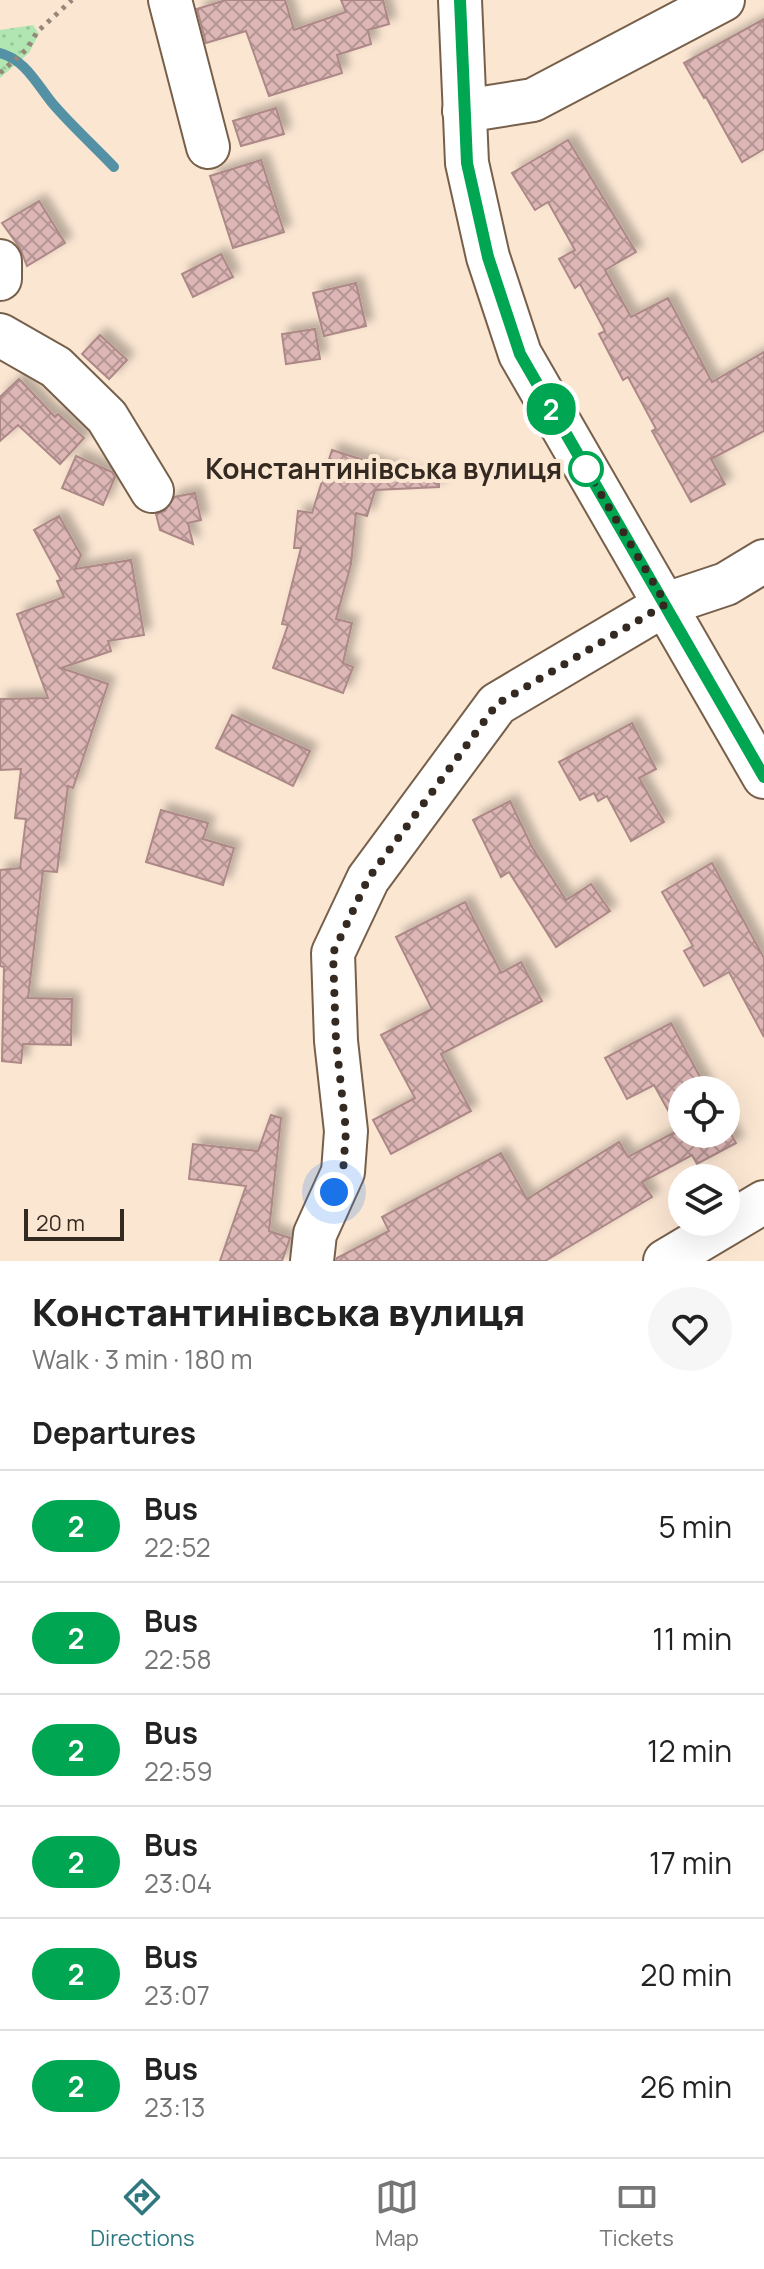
<!DOCTYPE html>
<html lang="en">
<head>
<meta charset="utf-8">
<style>
	:root { --surface:#fff; --page:#f6f6f6; --text:#222; --muted:#767676; --line:#e0e0e0; --accent:#2f7880 }
	body { margin:0; font-family:Manrope,sans-serif; background:var(--page); color:var(--text); height:100vh; display:flex; flex-direction:column; font-size:30px; white-space:nowrap }
	* { box-sizing:border-box; margin:0 }
	p { font-size:26px; color:var(--muted) }
	.icon { flex:none; width:44px; height:44px; fill:none; stroke:currentColor; stroke-width:2; stroke-linecap:round; stroke-linejoin:round }
	.map { position:relative; height:1261px; overflow:hidden }
	.side { display:flex; flex-direction:column; background:var(--surface); flex:1 }
	.side>* { flex:none }
	.badge { padding:0 16px; border-radius:26px; font-size:28px; line-height:52px }
	.tools { position:absolute; left:668px; top:1076px; display:grid; gap:16px }
	.tools a { display:grid; place-items:center; width:72px; height:72px; border-radius:50%; background:var(--surface); box-shadow:0 8px 32px #0002; font-size:40px }
	.scale { position:absolute; left:24px; bottom:20px; width:100px; box-sizing:border-box; padding-left:8px; border:4px solid #342a21; border-top:0; font-size:22px; line-height:28px; white-space:nowrap; color:#342a21; -webkit-text-stroke:6px #fbe6d2; paint-order:stroke }
	.you { position:absolute; width:40px; height:40px; margin:-20px; border:6px solid #fff; border-radius:50%; background:#1a73e8; box-shadow:0 0 0 12px #1a73e833 }
	.map>.badge { position:absolute; translate:-50% -50%; box-shadow:0 0 0 4px #fff }
	h2 { padding:0 32px; font-size:30px; line-height:72px }
	.round { display:grid; place-items:center; flex:none; width:84px; height:84px; border-radius:42px; background:var(--page) }
	.summary { display:flex; align-items:center; justify-content:space-between; height:136px; padding:0 32px }
	h1 { font-size:38px; font-weight:800; line-height:60px }
	ul { padding:0; list-style:none }
	li { display:flex; align-items:center; gap:24px; height:112px; padding:0 32px; border-top:2px solid var(--line) }
	li div { flex:1 }
	li b { display:block; font-size:30px }
	li em { font-style:normal }
	li .badge { min-width:88px; font-weight:700; text-align:center }
	.menu { display:flex; justify-content:space-around; align-items:center; height:112px; border-top:2px solid var(--line); background:var(--surface); font-size:22px; color:var(--muted) }
	.menu a { display:grid; justify-items:center; gap:4px }
	.menu .active { color:var(--accent) }
	.map>svg:first-child { display:block }
	.grass { fill:url(#grass-dots) }
	.lines { fill:none; stroke-linecap:round; stroke-linejoin:round }
	.stream { stroke:#5591a4; stroke-width:10 }
	.building { fill:url(#building-cross-hatch); stroke:#ac8886; stroke-width:2; filter:url(#shadow) }
	.minor-casing { stroke:#77604b; stroke-width:46 }
	.path { stroke:#978779; stroke-width:5; stroke-dasharray:4 6; stroke-linecap:butt }
	.minor { stroke:#fff; stroke-width:42 }
	.line-casing { stroke:#fff; stroke-width:18 }
	.line { stroke:#00a651; stroke-width:12 }
	.walk { stroke:#342a21; stroke-width:8; stroke-dasharray:0 14.4 }
	.stop-dot { fill:#fff; stroke:#00a651; stroke-width:4 }
	.labels { text-anchor:middle; stroke-width:8; stroke-linejoin:round; paint-order:stroke }
	.stop-label { font-size:28px; font-weight:bold; fill:#342a21; stroke:#fbe6d2; text-anchor:end }
</style>
</head>
<body>
<div class="map">
<svg width="764" height="1261" viewBox="0 0 764 1261">
	<defs>
		<pattern id="grass-dots" width="8" height="8" patternUnits="userSpaceOnUse" patternTransform="scale(2)"><rect width="8" height="8" fill="#b1e6b2"/><path d="M2 2h.1M6 6h.1" fill="none" stroke="#99c599" stroke-width="1.8" stroke-linecap="round"/></pattern>
		<pattern id="building-cross-hatch" width="8" height="8" patternUnits="userSpaceOnUse" patternTransform="scale(2)"><rect width="8" height="8" fill="#ddb7b5"/><path d="M0 0l8 8M0 8l8-8" fill="none" stroke="#b49593"/></pattern>
		<filter id="shadow"><feDropShadow dx="7" dy="-7" stdDeviation="4" flood-color="#0004"/></filter>
	</defs>
	<rect width="100%" height="100%" fill="#fbe6d2"/>
	<!-- grass -->
	<path class="grass" d="M33,25L39,34L29,53L0,78V30Z"/>
	<g class="lines">
		<!-- stream -->
		<path class="stream" d="M0,53C25,59 38,86 53,104C72,126 94,146 114,167"/>
	</g>
	<!-- building -->
	<g class="building">
		<path d="M226,0H285L294,30L346,12L341,0H383L389,24L368,30L371,44L337,55L342,73L269,96L246,31L206,43L197,9Z"/>
		<path d="M764,19V149L742,162L706,97L704,98L684,63Z"/>
		<path d="M276,108L284,134L241,146L233,121Z"/>
		<path d="M568,140L636,252L605,270L631,317L668,298L712,382L764,352V431L711,459L725,484L691,502L652,431L656,429L628,377L623,380L599,334L605,331L580,284L575,288L559,259L575,250L548,202L535,210L512,173Z"/>
		<path d="M261,160L284,232L233,248L210,176Z"/>
		<path d="M39,201L65,243L27,266L20,248L2,223Z"/>
		<path d="M221,254L233,277L193,297L182,274Z"/>
		<path d="M356,283L366,326L324,336L313,293Z"/>
		<path d="M315,329L320,359L286,364L282,334Z"/>
		<path d="M100,335L127,360L109,379L82,354Z"/>
		<path d="M19,379L55,417L58,414L84,438L60,464L18,425L0,441V397Z"/>
		<path d="M332,450L439,484V487L375,490L367,516L356,513L351,564L336,619L352,623L343,663L353,667L343,693L273,668L288,625L282,624L301,548H294L298,511L312,513Z"/>
		<path d="M76,456L112,472L115,477L103,505L62,488Z"/>
		<path d="M195,493L201,520L188,523L193,544L160,530L156,514L165,511L174,497Z"/>
		<path d="M59,516L81,555L75,569L131,560L144,635L108,641L111,651L61,668L108,684L73,788L68,786L57,872L43,871L28,998L72,999L71,1045L23,1044L21,1063L2,1061L4,967L0,966V870L22,868H20L26,819L15,818L21,769L0,770V699L48,698L17,614L64,597L57,581L61,580L34,530Z"/>
		<path d="M232,715L310,751L293,786L216,748Z"/>
		<path d="M632,723L656,769L639,778L664,822L631,841L607,796L598,801L594,793L580,800L559,762Z"/>
		<path d="M510,801L532,847L566,900L591,884L610,911L556,947L509,872L501,877L473,820Z"/>
		<path d="M161,810L208,823L203,839L234,848L223,885L146,862Z"/>
		<path d="M712,863L764,958V1037L729,972L704,986L684,951L693,946L662,892Z"/>
		<path d="M465,902L501,973L521,962L542,1001L441,1054L471,1111L391,1154L373,1120L415,1098L381,1035L432,1009L396,937Z"/>
		<path d="M671,1023L707,1090H682V1134H726V1125L736,1143L697,1164L692,1155L642,1182L652,1197L545,1261H336L337,1258L389,1231L382,1217L501,1153L527,1199L619,1142L628,1157L679,1130L654,1085L627,1099L605,1058Z"/>
		<path d="M271,1115L281,1118L269,1231L290,1238L282,1261H220L246,1186L189,1179L193,1144L258,1151Z"/>
	</g>
	<g class="lines">
		<defs>
			<g id="minor">
				<path d="M170,0L208,147"/>
				<path d="M460,0L467,163L488,257L520,354L764,777"/>
				<path d="M464,111L533,100L723,0"/>
				<path d="M0,261V279"/>
				<path d="M0,335L56,367L107,417L152,491"/>
				<path d="M312,1261L315,1234L343,1172L346,1131L336,1041L333,953L368,879L497,704L666,604L726,584L764,561"/>
				<path d="M665,1261L764,1202"/>
			</g>
		</defs>
		<!-- minor casing -->
		<use href="#minor" class="minor-casing"/>
		<!-- path -->
		<path class="path" d="M0,73L27,49L37,32L72,0"/>
		<!-- minor -->
		<use href="#minor" class="minor"/>
	</g>
	<g class="lines">
		<defs>
			<path id="line" d="M460,0L467,163L488,257L520,354L764,777"/>
		</defs>
		<!-- line casing -->
		<use href="#line" class="line-casing"/>
		<!-- line -->
		<use href="#line" class="line"/>
		<!-- walk -->
		<path class="walk" d="M334,1192L343,1172L346,1131L336,1041L333,953L368,879L497,704L666,604L586,469"/>
	</g>
	<!-- markers -->
	<circle class="stop-dot" cx="586" cy="469" r="16"/>
	<g class="labels">
		<!-- stop labels -->
		<g class="stop-label">
			<text x="562" y="479">Константинівська вулиця</text>
		</g>
	</g>
</svg>
<div class="tools">
<a><svg class="icon" aria-label="locate" viewBox="0 0 24 24"><circle cx="12" cy="12" r="6"/><path d="M12 2v4M12 18v4M2 12h4M18 12h4"/></svg></a>
<a><svg class="icon" aria-label="layers" viewBox="0 0 24 24"><path d="M12 4l9 5-9 5-9-5zM3 14l9 5 9-5"/></svg></a>
</div>
<div class="scale">20 m</div>
<div class="you" style="left:334px;top:1192px"></div>
<b class="badge" style="left:551px;top:409px;background:#00a651;color:#fff">2</b>
</div>
<section class="side">
<div class="summary"><div><h1>Константинівська вулиця</h1><p>Walk · 3 min · 180 m</p></div><a class="round"><svg class="icon" aria-label="heart" viewBox="0 0 24 24"><path d="M12 20l-8-8c-3-5 5-10 8-4 3-6 11-1 8 4z"/></svg></a></div>
<h2>Departures</h2>
<ul>
<li><span class="badge" style="background:#00a651;color:#fff">2</span><div><b>Bus</b><p>22:52</p></div><em>5 min</em></li>
<li><span class="badge" style="background:#00a651;color:#fff">2</span><div><b>Bus</b><p>22:58</p></div><em>11 min</em></li>
<li><span class="badge" style="background:#00a651;color:#fff">2</span><div><b>Bus</b><p>22:59</p></div><em>12 min</em></li>
<li><span class="badge" style="background:#00a651;color:#fff">2</span><div><b>Bus</b><p>23:04</p></div><em>17 min</em></li>
<li><span class="badge" style="background:#00a651;color:#fff">2</span><div><b>Bus</b><p>23:07</p></div><em>20 min</em></li>
<li><span class="badge" style="background:#00a651;color:#fff">2</span><div><b>Bus</b><p>23:13</p></div><em>26 min</em></li>
</ul>
</section>
<nav class="menu">
<a class="active"><svg class="icon" aria-label="directions" viewBox="0 0 24 24"><path d="M12 3l9 9-9 9-9-9zM9 14v-3h6M13 9l2 2-2 2"/></svg>Directions</a>
<a><svg class="icon" aria-label="map" viewBox="0 0 24 24"><path d="M3 6l6-2 6 2 6-2v14l-6 2-6-2-6 2zM9 4v14M15 6v14"/></svg>Map</a>
<a><svg class="icon" aria-label="tickets" viewBox="0 0 24 24"><path d="M3 7h18v10H3zM15 7v10"/></svg>Tickets</a>
</nav>
</body>
</html>
